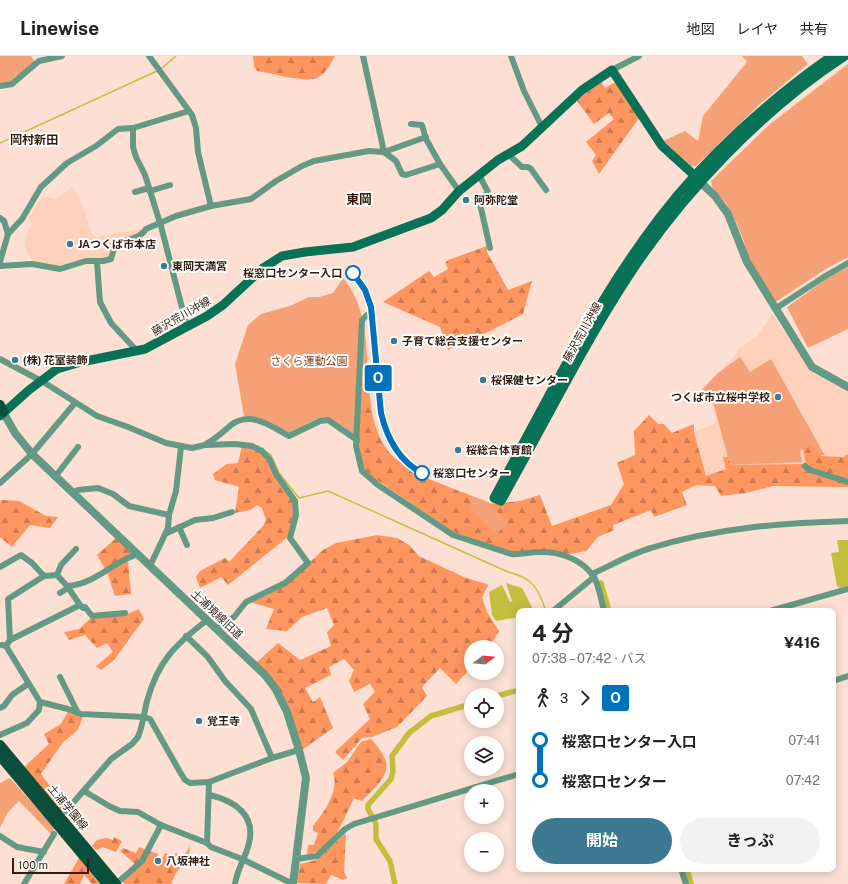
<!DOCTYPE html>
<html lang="ja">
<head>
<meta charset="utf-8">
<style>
	:root { --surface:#fff; --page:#f2f2f2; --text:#222; --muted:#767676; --line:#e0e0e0; --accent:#3d7991 }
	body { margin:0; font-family:"Public Sans","Noto Sans JP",sans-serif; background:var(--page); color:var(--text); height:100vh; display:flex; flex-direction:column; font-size:15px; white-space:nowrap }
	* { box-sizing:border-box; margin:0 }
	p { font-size:13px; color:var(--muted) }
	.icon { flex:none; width:22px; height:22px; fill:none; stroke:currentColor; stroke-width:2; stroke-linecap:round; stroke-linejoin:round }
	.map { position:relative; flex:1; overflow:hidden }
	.sheet { position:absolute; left:516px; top:552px; width:320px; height:264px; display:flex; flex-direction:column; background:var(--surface); border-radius:8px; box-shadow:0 2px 10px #0003 }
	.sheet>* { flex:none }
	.badge { padding:0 8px; border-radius:3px; font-size:14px; line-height:26px }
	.needle { width:26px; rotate:74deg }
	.fabs { position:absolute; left:464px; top:584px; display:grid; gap:8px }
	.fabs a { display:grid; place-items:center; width:40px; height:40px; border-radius:50%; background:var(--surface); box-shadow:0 2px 10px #0003; font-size:20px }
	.scale { position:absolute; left:12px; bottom:10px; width:77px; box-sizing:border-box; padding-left:4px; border:2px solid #351c0f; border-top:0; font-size:11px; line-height:14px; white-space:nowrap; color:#351c0f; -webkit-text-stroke:3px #fff; paint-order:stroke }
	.map>.badge { position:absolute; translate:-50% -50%; box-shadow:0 0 0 2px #fff }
	.legs { display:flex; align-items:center; gap:6px; height:44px; padding:0 16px; font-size:13px }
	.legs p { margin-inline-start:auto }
	.headline { display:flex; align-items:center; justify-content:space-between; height:68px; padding:0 16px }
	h1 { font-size:22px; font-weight:700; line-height:30px }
	.button { display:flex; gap:8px; margin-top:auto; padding:8px 16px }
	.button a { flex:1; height:46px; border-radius:24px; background:var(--accent); color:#fff; font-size:16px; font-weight:700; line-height:46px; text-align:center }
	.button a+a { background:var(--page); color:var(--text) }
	ul { padding:0 16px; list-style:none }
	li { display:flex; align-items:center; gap:14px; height:40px; font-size:15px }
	li i { display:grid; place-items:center; width:6px; height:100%; margin:0 5px; background:currentColor }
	li i::after { content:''; width:10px; height:10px; margin:-5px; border:3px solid; border-radius:50%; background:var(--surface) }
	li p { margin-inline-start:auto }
	li:first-child i { background:linear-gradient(#0000 50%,currentColor 0) }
	li:last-child i { background:linear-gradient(currentColor 50%,#0000 0) }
	header { display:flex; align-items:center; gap:24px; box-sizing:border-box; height:56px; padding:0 20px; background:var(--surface); border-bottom:1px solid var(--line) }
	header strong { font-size:19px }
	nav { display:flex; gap:22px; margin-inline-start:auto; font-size:14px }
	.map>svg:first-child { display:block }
	.built { fill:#ffd1bb }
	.green { fill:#f5a076 }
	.forest { fill:url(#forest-firs) }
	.water { fill:#c4be3e }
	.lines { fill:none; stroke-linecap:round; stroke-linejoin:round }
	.stream { stroke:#c4be3e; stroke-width:1.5 }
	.canal { stroke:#c4be3e; stroke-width:5.5 }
	.minor { stroke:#649983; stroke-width:6 }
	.tertiary { stroke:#649983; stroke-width:8 }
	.secondary { stroke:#077255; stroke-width:9 }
	.primary { stroke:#0a4f3b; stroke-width:10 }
	.line-1-casing { stroke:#fff; stroke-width:9 }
	.line-1 { stroke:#0072bc; stroke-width:6 }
	.poi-dot { fill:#3d7991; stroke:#fff; stroke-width:1.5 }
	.stop-1-dot { fill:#fff; stroke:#0072bc; stroke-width:2 }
	.labels { text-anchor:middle; stroke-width:4; stroke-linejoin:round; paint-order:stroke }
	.poi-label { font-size:11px; font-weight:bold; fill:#351c0f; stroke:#fff; text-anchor:start }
	.stop-label { font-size:11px; font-weight:bold; fill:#351c0f; stroke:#fff; text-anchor:end }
	.street-label { font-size:11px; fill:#351c0f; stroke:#fff }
	.park-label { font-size:11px; fill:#85411c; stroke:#fff }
	.neighbourhood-label { font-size:12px; font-weight:bold; fill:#351c0f; stroke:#fff }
	.quarter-label { font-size:13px; font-weight:bold; fill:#351c0f; stroke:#fff }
</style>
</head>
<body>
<header>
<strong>Linewise</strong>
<nav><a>地図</a><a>レイヤ</a><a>共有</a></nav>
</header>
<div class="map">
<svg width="848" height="828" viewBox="0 0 848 828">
	<defs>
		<pattern id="forest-firs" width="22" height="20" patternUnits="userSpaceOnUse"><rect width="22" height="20" fill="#ff955f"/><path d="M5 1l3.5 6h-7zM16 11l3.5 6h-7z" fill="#cf794d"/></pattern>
	</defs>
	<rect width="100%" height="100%" fill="#fde0d3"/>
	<!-- built -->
	<g class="built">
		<path d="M71,131L76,136L84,153L92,177L96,181L141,173L142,176L115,188L109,201L60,211L32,205L24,189L31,167L28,163L43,140L56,143Z"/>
		<path d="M772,258L811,316L848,336V398L843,401L822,400L806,408L730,411L706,420L694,376L716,367L711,343L699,335L734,301L739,292L756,281Z"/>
	</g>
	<!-- green -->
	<g class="green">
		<path d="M0,0H31L35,6L13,25L0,28Z"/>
		<path d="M742,0H802L808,8L761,47L696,110L688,111L668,91L663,85L685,75L698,85L703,60L747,6Z"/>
		<path d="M848,8V201L824,214L774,247L746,197L744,185L736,166L726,147L712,131L711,125L770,68Z"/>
		<path d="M848,211V273L808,292L787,251L832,219Z"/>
		<path d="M343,222C385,273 351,346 388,395C409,421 458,433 488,446C494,449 505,451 510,456C519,464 528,483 536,494L453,477L365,415L355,384L321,362L316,363L289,377L254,361L244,360L235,308L248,269L261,258L290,250L309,241H319L333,237Z"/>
		<path d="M740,301L750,316L771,303L825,400L803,393L800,395L802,406L730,409L712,342L702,334L718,317Z"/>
		<path d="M10,722L55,772L51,778L19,745L8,756L0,772V727Z"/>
	</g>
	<!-- forest -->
	<g class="forest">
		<path d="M253,0H335C331,7 325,19 317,22C302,27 272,17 257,15L254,10Z"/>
		<path d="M601,26L605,32L615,26L639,62L599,118L592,105L596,99L586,86L614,63L609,57L594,68L577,45L589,34Z"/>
		<path d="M487,190V196L508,234L532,225L523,258L476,282L471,280L448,294L440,271L383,246L429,215L434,221L448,213L445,207L448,204Z"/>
		<path d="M369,330C374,410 407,414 471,440V453L496,479L508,466L489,448L520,445L540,439L552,470L611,449L624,428L617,407L635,399L634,375L649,359L658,368H664L672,377L694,368V376L706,420L726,413L723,401H728L730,409L806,408L803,392L812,390L822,400L843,401L848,398V431L773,430L746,437L721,440L715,430L696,429L682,436L687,449L654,461L651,454L613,469L614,474L598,481L586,495L570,498L535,494L520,497L510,496L456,477L368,418C352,399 360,354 361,331Z"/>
		<path d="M242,390L260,395L292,441L294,456L289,480L228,529L221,521L200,532L196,521L200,515L225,502L229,506L263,470L266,464L262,452L257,449L250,454L235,457L239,431L215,424L213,418L227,408L238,407Z"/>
		<path d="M2,444L19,445L46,460L58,461L50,472L30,469L12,491L0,481V446Z"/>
		<path d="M377,479L397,482L409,489L419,500L466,522L487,528L488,530L482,541L487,556L499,575L489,591H471V612L456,628L440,612L422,631L427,640L397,671L372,681L362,682L343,704L335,696L370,663L363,648L375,636L370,628L354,636L349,625L354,614L344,603L329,611L331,619L305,632L313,646L320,641L333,672L302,694L291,659L257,606L278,587L300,604L331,590L327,576L334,569L327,552L302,561L287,575L266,573L274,553L250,546L268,539L286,528L323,494L336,487Z"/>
		<path d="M116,482L132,497L128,505L131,538L115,540L107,516L97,499Z"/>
		<path d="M139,553L144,563L114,604L101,614L96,610L113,596L107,587L97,592L85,579L69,584L64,576L79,573L91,562L127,558Z"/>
		<path d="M68,655L83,661L77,675L63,686L41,718L60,744L66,739L71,746L62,756L24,711L49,688L44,678L61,668Z"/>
		<path d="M371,683C398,712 386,721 362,745L354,742C343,764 334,794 307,799L308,789H314L318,777L313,775V770C323,758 340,734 333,717L347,706L361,686Z"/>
		<path d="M346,777L344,816L347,822L343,824L331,819L326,828L297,827L300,808L316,804Z"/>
		<path d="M114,781L122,785L116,796L103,791L96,794L92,790L97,784L106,782L113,784Z"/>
		<path d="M190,790L188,808C178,810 175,819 171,828H125L122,825L135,808L120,795L123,792L136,797L139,791L158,798L155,808L158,810L165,797L172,800L176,797L183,801Z"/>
		<path d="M79,802L100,828H92L84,819L80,828H64Z"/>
	</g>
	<!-- water -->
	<g class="water">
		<path d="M848,479V530L840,532L837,530L831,497L839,496L837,484H848Z"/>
		<path d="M506,527L522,532L534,555H519V561L496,565L492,559L489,536L502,529L510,546L512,545Z"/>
	</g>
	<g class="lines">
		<!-- stream -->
		<g class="stream">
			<path d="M161,13L176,0"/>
			<path d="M0,87L157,15"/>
			<path d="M266,396L271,399L279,417L299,442L328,435L508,516C533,522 538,532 546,555"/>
		</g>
		<!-- canal -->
		<g class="canal">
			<path d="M601,527L609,555"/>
			<path d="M497,640L519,634"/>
			<path d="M687,813L691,828"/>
			<path d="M395,828L390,805L376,783V768L368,753V749L391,723L393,715L392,700L409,677L431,660L471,648"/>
		</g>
		<!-- minor -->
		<g class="minor">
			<path d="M149,0L192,59L196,72L198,96L211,150"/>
			<path d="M363,0L384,96L396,105L402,118L406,119L440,108L459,135"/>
			<path d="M511,0L524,35L542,71"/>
			<path d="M612,14L639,0"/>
			<path d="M0,30L12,28L39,5L62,0"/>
			<path d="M411,68L422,69L426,83L440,108"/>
			<path d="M133,72V91L136,101L145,119L161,170L187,271"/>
			<path d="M508,98L522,111H528L531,113L546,134"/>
			<path d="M479,119L488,136L481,144L480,148L490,192"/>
			<path d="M150,135L170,129"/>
			<path d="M135,136L149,132"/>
			<path d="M0,162L4,165L8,178"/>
			<path d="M0,206L8,178L22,163L41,131L67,107L96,90L118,73L133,72L189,55"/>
			<path d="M97,206L100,246L111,267L138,296"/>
			<path d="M0,210L32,208L60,213L86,205H103L111,203C112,199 113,194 116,191C123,182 140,184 146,173L176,160L211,150L251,143L276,125L302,110L314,105L369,95L384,96L426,81"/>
			<path d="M775,253L827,219L848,207"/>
			<path d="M367,259L362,264L356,390L362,415L378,429L453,479L511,498C521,499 529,496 539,496C557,495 579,502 591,517C599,526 601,544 604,555"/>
			<path d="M0,303L45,327L97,360L128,371L166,387L192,392L205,389L235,388L252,390L262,395L270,404L276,418L295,445L296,459L290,482L308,507L285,527L246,546L234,561L216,573"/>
			<path d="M206,388C216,383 223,376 231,369C251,354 272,371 289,380L320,365L328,364L357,384"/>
			<path d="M805,410L810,414L848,426"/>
			<path d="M55,421L78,391"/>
			<path d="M0,427L32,398L75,347"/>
			<path d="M72,437L78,434L98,432L113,438L129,450L169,459"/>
			<path d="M179,471L187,489"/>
			<path d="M167,477L195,464L213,462L232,456"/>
			<path d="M150,510L168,472L169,459L176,435L181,391"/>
			<path d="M0,511L21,499L32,507L44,520"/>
			<path d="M592,518C612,509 630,498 651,492C715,472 782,467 848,465"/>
			<path d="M57,519L61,509L76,493"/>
			<path d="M67,530L80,549L83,552L85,551L92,560L125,557"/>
			<path d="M60,537L68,532"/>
			<path d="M553,555L594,521"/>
			<path d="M770,555L848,533"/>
			<path d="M186,580L207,600L225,625L251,653L272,702"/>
			<path d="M10,584L80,549"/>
			<path d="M2,589L6,590L40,646L68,653L81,658L144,661L150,663L180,716L185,724L190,727L209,726L272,702L299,694"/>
			<path d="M6,590L10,584L8,543L44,520L57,519L67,530C89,529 104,515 122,505C127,502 132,501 137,498"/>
			<path d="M60,621L78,657"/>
			<path d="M833,625L848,620"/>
			<path d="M0,652L4,650L12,639L28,628"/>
			<path d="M0,679L27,667L39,654L40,646"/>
			<path d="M84,735L109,750L120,755L138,756L161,769L207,787L211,791L242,803L293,828"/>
			<path d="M210,739C234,745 256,758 249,787C246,801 237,813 235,828"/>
			<path d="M66,755L111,703L132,688L138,681C143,669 144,657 147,645C158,605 175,589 207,564"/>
			<path d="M0,780L17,791L44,796"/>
			<path d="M207,787L209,726"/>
			<path d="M296,803L317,800L345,773L354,768L519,718"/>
			<path d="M681,813L686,828"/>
			<path d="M24,828L54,778"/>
			<path d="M116,828L142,805L161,769"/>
		</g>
		<!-- tertiary -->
		<g class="tertiary">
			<path d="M697,123L715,140L728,158L747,206L812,311L848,331"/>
			<path d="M3,356L15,377L32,398L265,619L275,632L287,656L299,694L306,722L293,828"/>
		</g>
		<!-- secondary -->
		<g class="secondary">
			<path d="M832,0C771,42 705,102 660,161C594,247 546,346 494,442L501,445C543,371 581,293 628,221C682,138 762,54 845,0"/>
			<path d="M0,360L29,334L57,313L81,306L145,293L207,260L223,249L263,212L282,200L305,196L353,191L431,162L442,154L459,135L498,104L522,90L582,34L612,14L662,90L695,120"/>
		</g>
		<!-- primary -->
		<g class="primary">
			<path d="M0,349L3,356"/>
			<path d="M0,689L116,828"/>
			<path d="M0,700L107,828"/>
		</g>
	</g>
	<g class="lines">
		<defs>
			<path id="line-1" d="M353,217L365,234L371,251L381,357C387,382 399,405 422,417"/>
		</defs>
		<!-- line-1 casing -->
		<use href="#line-1" class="line-1-casing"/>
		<!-- line-1 -->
		<use href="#line-1" class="line-1"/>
	</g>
	<!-- markers -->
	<g class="poi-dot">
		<circle cx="466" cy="144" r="4"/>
		<circle cx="70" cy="188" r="4"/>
		<circle cx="164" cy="210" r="4"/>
		<circle cx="394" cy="285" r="4"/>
		<circle cx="15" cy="304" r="4"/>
		<circle cx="483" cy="324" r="4"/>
		<circle cx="778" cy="341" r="4"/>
		<circle cx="458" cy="394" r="4"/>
		<circle cx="199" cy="665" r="4"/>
		<circle cx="158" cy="805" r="4"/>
	</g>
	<g class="stop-1-dot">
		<circle cx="353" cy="217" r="7"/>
		<circle cx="422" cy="417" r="7"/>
	</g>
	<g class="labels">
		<!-- poi labels -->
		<g class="poi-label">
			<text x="474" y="148">阿弥陀堂</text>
			<text x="78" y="192">JAつくば市本店</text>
			<text x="172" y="214">東岡天満宮</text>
			<text x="402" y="289">子育て総合支援センター</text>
			<text x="23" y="308">(株) 花室装飾</text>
			<text x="491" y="328">桜保健センター</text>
			<text x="770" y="345" text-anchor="end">つくば市立桜中学校</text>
			<text x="466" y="398">桜総合体育館</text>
			<text x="207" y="669">覚王寺</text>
			<text x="166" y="809">八坂神社</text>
		</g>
		<!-- stop labels -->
		<g class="stop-label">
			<text x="342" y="221">桜窓口センター入口</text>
			<text x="433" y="421" text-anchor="start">桜窓口センター</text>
		</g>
		<!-- street labels -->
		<g class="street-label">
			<text transform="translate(181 260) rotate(-30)" y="4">藤沢荒川沖線</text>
			<text transform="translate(582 276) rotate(-61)" y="4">藤沢荒川沖線</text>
			<text transform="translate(217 558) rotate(43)" y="4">土浦境線旧道</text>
			<text transform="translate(68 751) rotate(50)" y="4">土浦学園線</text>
		</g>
		<!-- park labels -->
		<g class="park-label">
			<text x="309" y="309">さくら運動公園</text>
		</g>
		<!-- neighbourhood labels -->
		<g class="neighbourhood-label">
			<text x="34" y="88">岡村新田</text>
		</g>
		<!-- quarter labels -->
		<g class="quarter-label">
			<text x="359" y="148">東岡</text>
		</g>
	</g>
</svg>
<div class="fabs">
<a><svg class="needle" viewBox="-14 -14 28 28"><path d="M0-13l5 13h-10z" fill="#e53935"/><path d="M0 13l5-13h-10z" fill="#767676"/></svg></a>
<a><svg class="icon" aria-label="locate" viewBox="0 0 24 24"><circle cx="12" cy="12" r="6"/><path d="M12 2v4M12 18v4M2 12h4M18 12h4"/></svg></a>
<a><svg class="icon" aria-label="layers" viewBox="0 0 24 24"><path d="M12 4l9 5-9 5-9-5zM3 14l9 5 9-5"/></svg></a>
<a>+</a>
<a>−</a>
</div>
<div class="scale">100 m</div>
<b class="badge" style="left:378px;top:322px;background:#0072bc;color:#fff">O</b>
<section class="sheet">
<div class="headline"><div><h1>4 分</h1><p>07:38 – 07:42 · バス</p></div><b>¥416</b></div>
<div class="legs"><svg class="icon" aria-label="walk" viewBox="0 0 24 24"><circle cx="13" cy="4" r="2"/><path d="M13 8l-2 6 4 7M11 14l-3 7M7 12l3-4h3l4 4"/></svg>3<svg class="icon" aria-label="forward" viewBox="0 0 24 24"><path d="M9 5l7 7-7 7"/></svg><b class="badge" style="background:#0072bc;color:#fff">O</b></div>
<ul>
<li><i style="color:#0072bc"></i><b>桜窓口センター入口</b><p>07:41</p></li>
<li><i style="color:#0072bc"></i><b>桜窓口センター</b><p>07:42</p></li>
</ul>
<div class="button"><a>開始</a><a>きっぷ</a></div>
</section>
</div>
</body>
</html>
